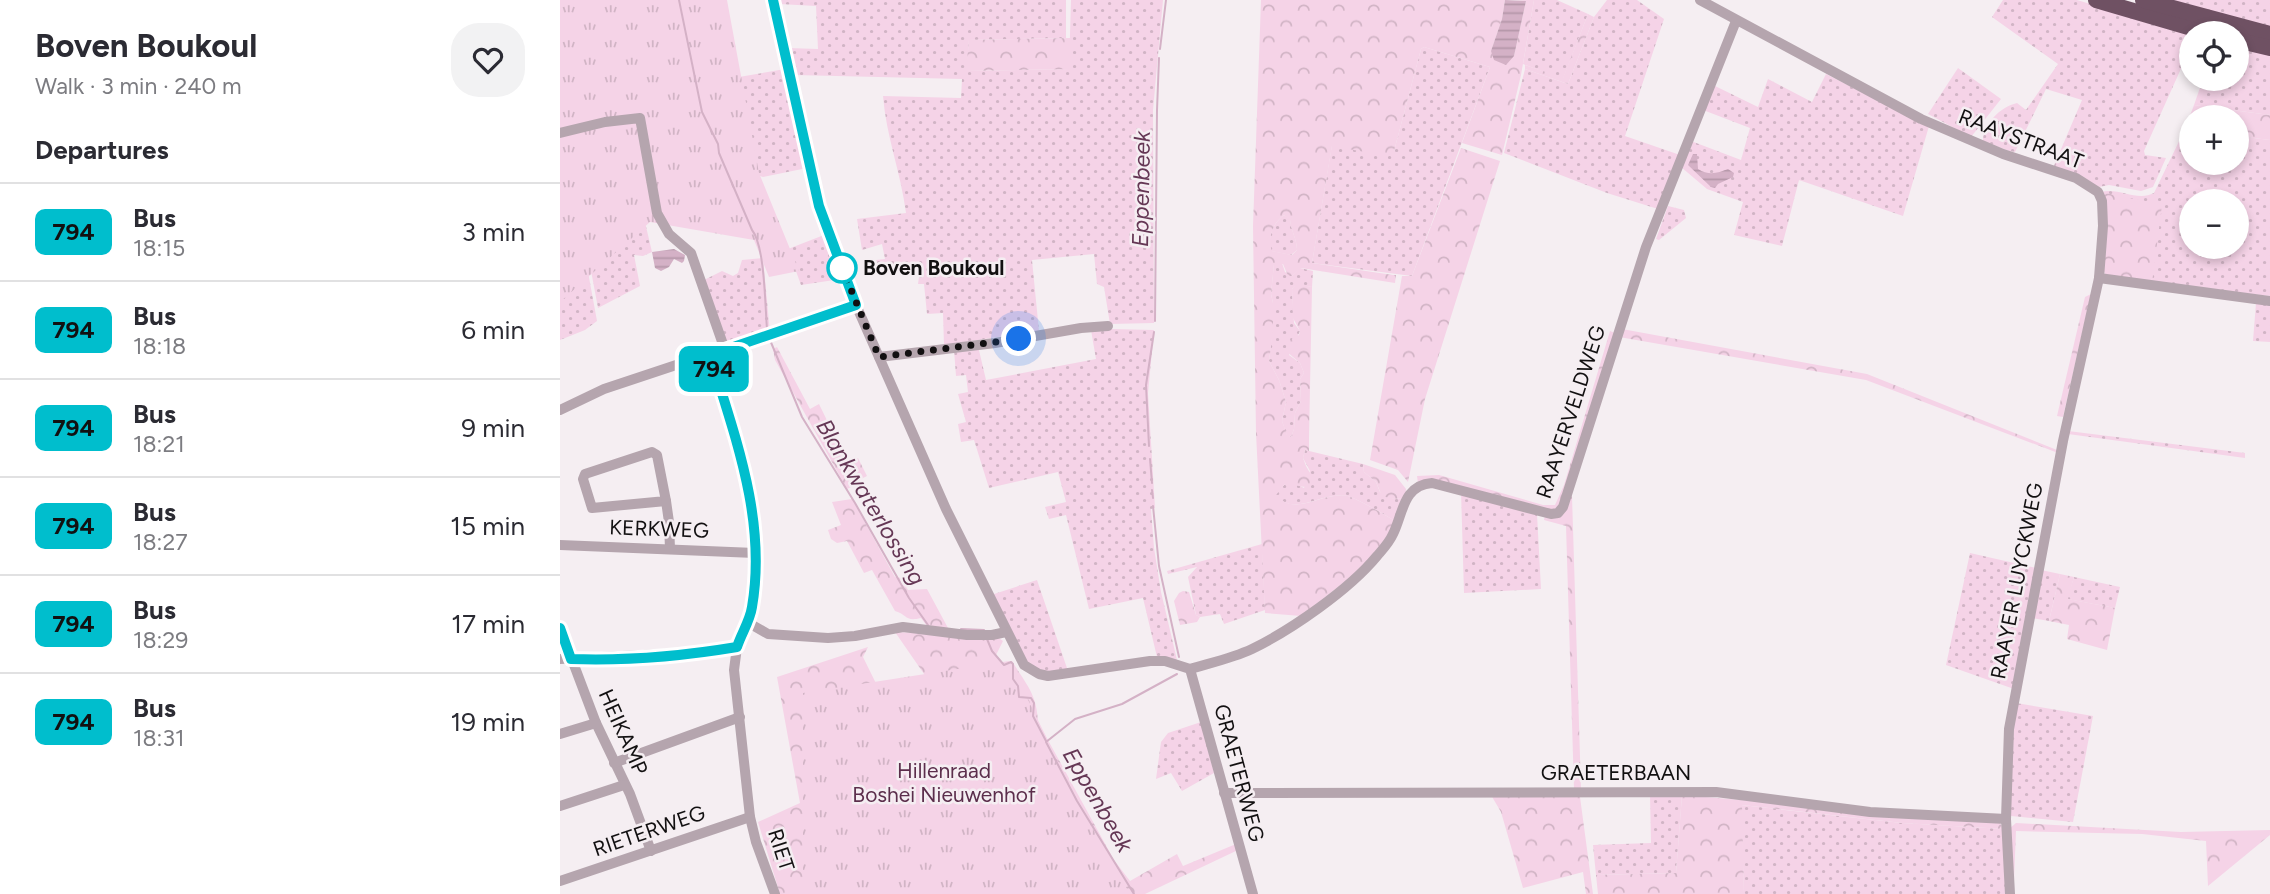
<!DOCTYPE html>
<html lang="en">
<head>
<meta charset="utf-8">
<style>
	:root { --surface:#fff; --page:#f2f2f3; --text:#2b2b33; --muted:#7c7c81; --line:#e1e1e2 }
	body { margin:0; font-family:Figtree,sans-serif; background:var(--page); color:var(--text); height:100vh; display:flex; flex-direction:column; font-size:26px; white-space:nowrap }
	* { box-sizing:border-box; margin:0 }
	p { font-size:23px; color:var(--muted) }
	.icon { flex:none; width:38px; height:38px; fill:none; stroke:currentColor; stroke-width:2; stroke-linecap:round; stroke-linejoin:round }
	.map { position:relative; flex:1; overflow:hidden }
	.panel { display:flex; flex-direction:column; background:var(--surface); width:560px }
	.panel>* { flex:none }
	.badge { padding:0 14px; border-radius:10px; font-size:24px; line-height:46px }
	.fabs { position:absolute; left:1619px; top:21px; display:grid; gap:14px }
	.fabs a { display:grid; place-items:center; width:70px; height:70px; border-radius:50%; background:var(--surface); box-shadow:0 4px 10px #0003; font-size:35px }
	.you { position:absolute; width:35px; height:35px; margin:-18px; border:5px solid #fff; border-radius:50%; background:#1a73e8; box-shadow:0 0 0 10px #1a73e833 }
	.map>.badge { position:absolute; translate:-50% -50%; box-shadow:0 0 0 4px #fff }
	h2 { padding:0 35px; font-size:26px; line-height:63px }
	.round { display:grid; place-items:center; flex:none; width:74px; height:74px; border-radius:28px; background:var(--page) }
	.overview { display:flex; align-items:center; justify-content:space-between; height:119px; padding:0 35px }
	h1 { font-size:33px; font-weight:700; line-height:52px }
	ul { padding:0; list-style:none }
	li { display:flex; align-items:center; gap:21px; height:98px; padding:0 35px; border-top:2px solid var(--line) }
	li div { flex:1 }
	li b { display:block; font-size:26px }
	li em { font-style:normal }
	li .badge { min-width:77px; font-weight:700; text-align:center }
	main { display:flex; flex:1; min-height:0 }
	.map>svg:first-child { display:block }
	.grass { fill:url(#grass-dots); fill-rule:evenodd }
	.forest { fill:url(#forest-crowns); fill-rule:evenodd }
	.park { fill:url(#park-tufts) }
	.water { fill:url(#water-rules) }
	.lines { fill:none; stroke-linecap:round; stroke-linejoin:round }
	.stream { stroke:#d4b1c6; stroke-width:2 }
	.minor { stroke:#b5a5ae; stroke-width:10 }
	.highway { stroke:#6f5163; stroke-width:16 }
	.line-casing { stroke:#fff; stroke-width:16 }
	.line { stroke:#00becd; stroke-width:10 }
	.walk { stroke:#121011; stroke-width:7; stroke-dasharray:0 12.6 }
	.stop-dot { fill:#fff; stroke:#00becd; stroke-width:3.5 }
	.labels { text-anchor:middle; stroke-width:5; stroke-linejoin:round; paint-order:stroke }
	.street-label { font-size:21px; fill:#121011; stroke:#f5eef2 }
	.stop-label { font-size:21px; font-weight:bold; fill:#121011; stroke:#f5eef2; text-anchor:start }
	.park-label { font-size:21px; fill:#5c2e4c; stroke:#f5eef2 }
	.water-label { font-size:23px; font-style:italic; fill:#653755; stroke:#f5eef2 }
</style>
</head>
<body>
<main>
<section class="panel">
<div class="overview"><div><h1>Boven Boukoul</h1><p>Walk · 3 min · 240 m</p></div><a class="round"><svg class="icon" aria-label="heart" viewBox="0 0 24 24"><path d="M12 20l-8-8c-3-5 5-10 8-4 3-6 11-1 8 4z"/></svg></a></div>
<h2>Departures</h2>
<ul>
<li><span class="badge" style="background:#00becd;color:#111">794</span><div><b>Bus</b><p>18:15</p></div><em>3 min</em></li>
<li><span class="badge" style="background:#00becd;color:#111">794</span><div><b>Bus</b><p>18:18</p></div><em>6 min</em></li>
<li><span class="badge" style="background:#00becd;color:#111">794</span><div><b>Bus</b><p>18:21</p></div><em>9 min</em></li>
<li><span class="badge" style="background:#00becd;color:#111">794</span><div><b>Bus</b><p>18:27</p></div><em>15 min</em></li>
<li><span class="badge" style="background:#00becd;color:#111">794</span><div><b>Bus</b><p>18:29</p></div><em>17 min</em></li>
<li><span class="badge" style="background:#00becd;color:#111">794</span><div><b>Bus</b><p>18:31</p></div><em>19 min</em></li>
</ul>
</section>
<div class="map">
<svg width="1710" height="894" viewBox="0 0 1710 894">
	<defs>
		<pattern id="grass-dots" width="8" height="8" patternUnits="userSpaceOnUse" patternTransform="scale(1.75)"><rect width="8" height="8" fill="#f5d3e7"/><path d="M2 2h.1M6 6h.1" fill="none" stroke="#d1b4c5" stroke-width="1.8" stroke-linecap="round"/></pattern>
		<pattern id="forest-crowns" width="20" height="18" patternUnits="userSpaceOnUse" patternTransform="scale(1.75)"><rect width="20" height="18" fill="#f5d3e7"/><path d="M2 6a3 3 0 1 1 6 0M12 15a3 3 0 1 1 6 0" fill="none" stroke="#d1b4c5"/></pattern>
		<pattern id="park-tufts" width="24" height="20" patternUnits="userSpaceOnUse" patternTransform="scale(1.75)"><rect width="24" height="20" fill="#f5d3e7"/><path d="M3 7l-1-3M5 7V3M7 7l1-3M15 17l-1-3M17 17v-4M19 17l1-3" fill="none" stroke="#d1b4c5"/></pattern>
		<pattern id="water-rules" width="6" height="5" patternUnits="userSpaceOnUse" patternTransform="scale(1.75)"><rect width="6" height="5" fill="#d4b1c6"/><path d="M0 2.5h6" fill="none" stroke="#b597a9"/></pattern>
	</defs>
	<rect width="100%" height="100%" fill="#f5eef2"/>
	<!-- grass -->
	<g class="grass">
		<path d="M218,0H506V38L409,40L407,71L509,69L511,0H603L593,110L594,323L550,324L544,287L537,284L534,254L472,260L479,331L384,345L383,313L367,314L364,284H358L361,262L319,269L316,260L325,259L322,244L302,250L297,219L346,213C341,173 326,136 323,96L401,98L402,79L234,75L228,48L258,49L256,6L219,4Z"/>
		<path d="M974,0H997L1028,14L1003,79L963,64Z"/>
		<path d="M1047,0H1077L1104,19L1065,136L1120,155L1098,209L1047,193L944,153L965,69L1008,84L1034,17Z"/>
		<path d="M1443,0H1517L1631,34V53H1628L1584,151L1585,155L1606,158L1593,187L1581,191L1549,185L1539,187L1493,168L1522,100L1486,89L1455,152L1449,151L1423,141C1423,124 1440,107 1457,103L1466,110L1498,64L1432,17Z"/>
		<path d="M1609,0H1710V30Z"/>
		<path d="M1677,45L1710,53V115L1634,105L1643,79H1676Z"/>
		<path d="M864,47L930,67L852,276L752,263L772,145L834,151L861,49Z"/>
		<path d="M1398,68L1441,99L1411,137L1368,114Z"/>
		<path d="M225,69L247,168L203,177L197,175L179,77Z"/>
		<path d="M1266,74L1369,126L1343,216L1239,180L1222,246L1174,235L1183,202L1147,189L1121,167L1131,141L1181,160L1190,128L1143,110L1153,85L1198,107L1208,79L1252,102Z"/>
		<path d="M1625,129L1631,130V163H1676L1677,136L1710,140V296L1592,283L1541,192C1559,187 1577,202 1594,193ZM1631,201H1676V247H1631Z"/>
		<path d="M0,137L80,201L92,252L83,256L74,255L80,286L38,308L20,212H17L37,321L25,330L0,340Z"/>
		<path d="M1108,206L1124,210L1126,218L1099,240L1096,239Z"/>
		<path d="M724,215L730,219C731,231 737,239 737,250L731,255L711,251C707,238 713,223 724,215Z"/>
		<path d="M264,235L281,279L241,285L228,249Z"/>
		<path d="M203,258L210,333L166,344L144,280L162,271L173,276L178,273L182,260Z"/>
		<path d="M714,263H722L725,272L732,276L740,268L753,271L752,287L737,285L732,289L734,323L740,331L729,355L740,363L744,373L740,379L741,401L735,413L734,429L731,437L727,436L722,421L726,402L719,380L709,361L713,325V303L711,294Z"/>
		<path d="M1696,303L1710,304V342L1693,341Z"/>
		<path d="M551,329L594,330L588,393L595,508L591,509L594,548L601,592L617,660L597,657L583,598L529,609L506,515L489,519L485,507L506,502L498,472L429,488L414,440L401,442L398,424L406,422L398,394L408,392L406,375L396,376L394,350L418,346L426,380L536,359L531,330Z"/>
		<path d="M1508,431L1685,453V458L1508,434Z"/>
		<path d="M745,450L803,464L804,472L816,482L820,492L834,499L845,498L836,522C830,517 795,498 788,496C762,491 735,518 715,495L725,484L734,483L744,488L750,471L743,458Z"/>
		<path d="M901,491L977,514L981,589L904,593Z"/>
		<path d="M702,544L705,610L664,624L660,614L640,617L636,615L628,577L637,567L608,574L607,571Z"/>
		<path d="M1410,553L1476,568L1454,689L1386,665Z"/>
		<path d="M1481,570L1500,574L1489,621L1472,618Z"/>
		<path d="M1514,577L1560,587L1555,608L1507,599Z"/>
		<path d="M477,580L508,671L488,673L467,664L431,595Z"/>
		<path d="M1456,703L1533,716L1513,822L1451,816V756Z"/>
		<path d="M641,722L654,773L622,791L611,773L596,779L601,742L608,733Z"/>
		<path d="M1090,795H1122L1116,873L1036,875L1033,845L1091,843Z"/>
		<path d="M1181,805L1342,823L1444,829L1446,894H1184Z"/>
	</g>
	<!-- forest -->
	<g class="forest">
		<path d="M701,0H945L942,19L931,51L954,56L966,1L955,0H974L961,75L942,155L902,143L930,67L864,47L861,49L834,151L821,155L772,146L752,263L833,275H836L835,283L741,268L732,276H728L723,264H714L711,294L713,303V331L709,361L719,380L726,402L722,421L727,435L731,437L734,429L735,413L741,401L740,379L744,373L740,363L726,351L727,341L739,335L740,331L733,318L732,289L737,284L752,287L749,438V451L745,450L743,458L746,466L754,480L751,486C742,489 735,483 725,484L716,495C735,518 763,491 788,496C795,498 830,517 836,522L814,559L741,616L705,613L696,433L693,226ZM724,215L730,220C731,231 737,239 737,250L732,255L712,251C707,238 713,223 724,215Z"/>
		<path d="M1028,14L1034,17L1008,84L965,69V65L1003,78Z"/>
		<path d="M510,38V69L406,71L409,40Z"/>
		<path d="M1634,105L1710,115V140L1677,136L1676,117H1631V130L1625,129Z"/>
		<path d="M901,148L940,161L865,399L848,482L838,470L810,460L842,276H852Z"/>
		<path d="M1541,192L1602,205L1592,283L1545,274L1542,266Z"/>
		<path d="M1531,294L1503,417L1497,416L1525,297Z"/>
		<path d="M1062,329L1307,374L1497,450L1498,453L1306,380L1059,337Z"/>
		<path d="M1050,331L1055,333L1010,486L995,511L858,483L857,476L879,475L983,505H995L1004,485Z"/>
		<path d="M217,347L250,409L259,404L280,447L278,448L285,464L298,458L307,476L301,479L302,482L287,489L215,360L213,349Z"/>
		<path d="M803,464L835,475L846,489L845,498L834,499L822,496L816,482L804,472Z"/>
		<path d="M1012,496L1021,789H1014L1006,526L984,520L985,515Z"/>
		<path d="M292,499L335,577L341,578L348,590L367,589L388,628L367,626L361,618C345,622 348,615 335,611L312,570L304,573L287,541L277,543L271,539L268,530L281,525L272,502Z"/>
		<path d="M1500,574L1514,577L1508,599L1555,608L1547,650L1507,639L1509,625L1489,621Z"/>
		<path d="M623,591L629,592L636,615L640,617L637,622L620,625L614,601L619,593Z"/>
		<path d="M335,632L436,636L443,641L436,655L444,665L452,661C466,684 477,694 478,722L554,860L570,881L617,854L623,866L676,844L678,850L585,894H516Z"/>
		<path d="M308,647L303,657L367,787L401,894H220L198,822L240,803L217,677Z"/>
		<path d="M931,795L1020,797L1033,894H1026L1023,872L963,888L941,812Z"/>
		<path d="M1122,795L1439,822L1444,829L1342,823L1182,805L1184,894H1038L1036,875L1116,873Z"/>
		<path d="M1456,823L1621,832L1710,830V835L1648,886L1646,841L1582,834L1456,831L1454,880L1450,828Z"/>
	</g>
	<!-- park -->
	<g class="park">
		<path d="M0,0H167L199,173L239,271L209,277L194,240L90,222L0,302Z"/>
		<path d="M449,661L522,810L570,894H243V693Z"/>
	</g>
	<!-- water -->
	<g class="water">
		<path d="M945,0L966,1L954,56L946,65L934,60L931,51L942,19Z"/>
		<path d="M1133,154H1137L1138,169C1149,176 1158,173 1168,169L1174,173L1173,177L1158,184L1155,188L1151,187L1128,165Z"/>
		<path d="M114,249L125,255L124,261L122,263L114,259L109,267L101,271L95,268L92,252Z"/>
	</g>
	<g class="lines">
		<!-- stream -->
		<g class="stream">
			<path d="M119,0L142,112L158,144L159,153L192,230C205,246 205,306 207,329"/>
			<path d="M600,49L606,0"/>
			<path d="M595,321L597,110L599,58"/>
			<path d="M210,340L242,417L295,503L349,598L368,625"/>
			<path d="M589,446L586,385L594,332"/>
			<path d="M590,459L592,483"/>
			<path d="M592,490L593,498"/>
			<path d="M593,506L599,566L619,657"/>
			<path d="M401,629L424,630"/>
			<path d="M427,639L432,651L444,665L451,662L453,664V679L458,686L459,697L471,698L474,703L473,716L486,741"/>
			<path d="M574,894L517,801L486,742L515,719L562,704L617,674"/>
		</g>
		<!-- minor -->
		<g class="minor">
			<path d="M213,0L259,206L296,305L386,509L464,665L479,674L488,676L590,661H605L630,669L693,894"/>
			<path d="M1140,0L1361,119L1443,154L1516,178L1538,192L1542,201L1543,226L1539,278L1503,441L1449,729L1446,819L1450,894"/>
			<path d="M0,133L45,122L80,118L97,213L109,234L131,253L165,350"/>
			<path d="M1539,278L1710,301"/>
			<path d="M150,355L181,455L190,494L194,525L195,553L192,607L177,647L174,670L190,817L196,842L215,894"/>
			<path d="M319,357L435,343L521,328L548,326"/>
			<path d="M0,410L44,389L296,305"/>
			<path d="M92,452L97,455L106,501L32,508L23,479L25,474Z"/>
			<path d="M106,501L109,522L110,549"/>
			<path d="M0,545L195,553"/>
			<path d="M187,622L208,634L268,638L295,636L343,627L407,635H432L446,632"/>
			<path d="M0,628L36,723L70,794L91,851"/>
			<path d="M0,659L145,652L177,647"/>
			<path d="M630,669C650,663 673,658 692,649C731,630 789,590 817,556C823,549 829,543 833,534C843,514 843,485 872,483L991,514L998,513L1003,507L1086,247L1176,21"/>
			<path d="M0,734L36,723"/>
			<path d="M54,763L180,717"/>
			<path d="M664,793L1156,792L1310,812L1446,819"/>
			<path d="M0,806L64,785"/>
			<path d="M0,881L190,817"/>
		</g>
		<!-- highway -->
		<g class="highway">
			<path d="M1536,0L1649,33"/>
			<path d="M1583,0L1710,34"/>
			<path d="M1676,40L1710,48"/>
		</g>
	</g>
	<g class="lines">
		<defs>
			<path id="line" d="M0,628L11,659C66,661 123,656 177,647C181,634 190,621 192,607C207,520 175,437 150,355L296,305L259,206L213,0"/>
		</defs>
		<!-- line casing -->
		<use href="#line" class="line-casing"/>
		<!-- line -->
		<use href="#line" class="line"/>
		<!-- walk -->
		<path class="walk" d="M282,268L319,357L459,339"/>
	</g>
	<!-- markers -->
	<circle class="stop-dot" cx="282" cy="268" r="14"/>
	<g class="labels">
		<!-- street labels -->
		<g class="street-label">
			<text transform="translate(1461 139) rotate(21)" y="7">RAAYSTRAAT</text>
			<text transform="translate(1011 412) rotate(-72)" y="7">RAAYERVELDWEG</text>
			<text transform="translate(99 529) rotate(2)" y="7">KERKWEG</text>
			<text transform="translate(1457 581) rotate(-79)" y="7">RAAYER LUYCKWEG</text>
			<text transform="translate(63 732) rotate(66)" y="7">HEIKAMP</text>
			<text transform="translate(679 773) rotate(75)" y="7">GRAETERWEG</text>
			<text x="1056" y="780">GRAETERBAAN</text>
			<text transform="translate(89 831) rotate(-19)" y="7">RIETERWEG</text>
			<text transform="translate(221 850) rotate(72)" y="7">RIET</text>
		</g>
		<!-- stop labels -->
		<g class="stop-label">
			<text x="303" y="275">Boven Boukoul</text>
		</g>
		<!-- park labels -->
		<g class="park-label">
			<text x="384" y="778">Hillenraad<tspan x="384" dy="24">Boshei Nieuwenhof</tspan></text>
		</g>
		<!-- water labels -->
		<g class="water-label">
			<text transform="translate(581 189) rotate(-89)" y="8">Eppenbeek</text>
			<text transform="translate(311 502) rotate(59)" y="8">Blankwaterlossing</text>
			<text transform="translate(538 800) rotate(60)" y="8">Eppenbeek</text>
		</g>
	</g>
</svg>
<div class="fabs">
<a><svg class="icon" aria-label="locate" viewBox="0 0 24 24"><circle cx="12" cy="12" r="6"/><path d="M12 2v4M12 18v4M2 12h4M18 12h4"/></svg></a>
<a>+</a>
<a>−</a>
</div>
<div class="you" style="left:459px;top:339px"></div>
<b class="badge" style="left:154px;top:369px;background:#00becd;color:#111">794</b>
</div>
</main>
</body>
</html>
